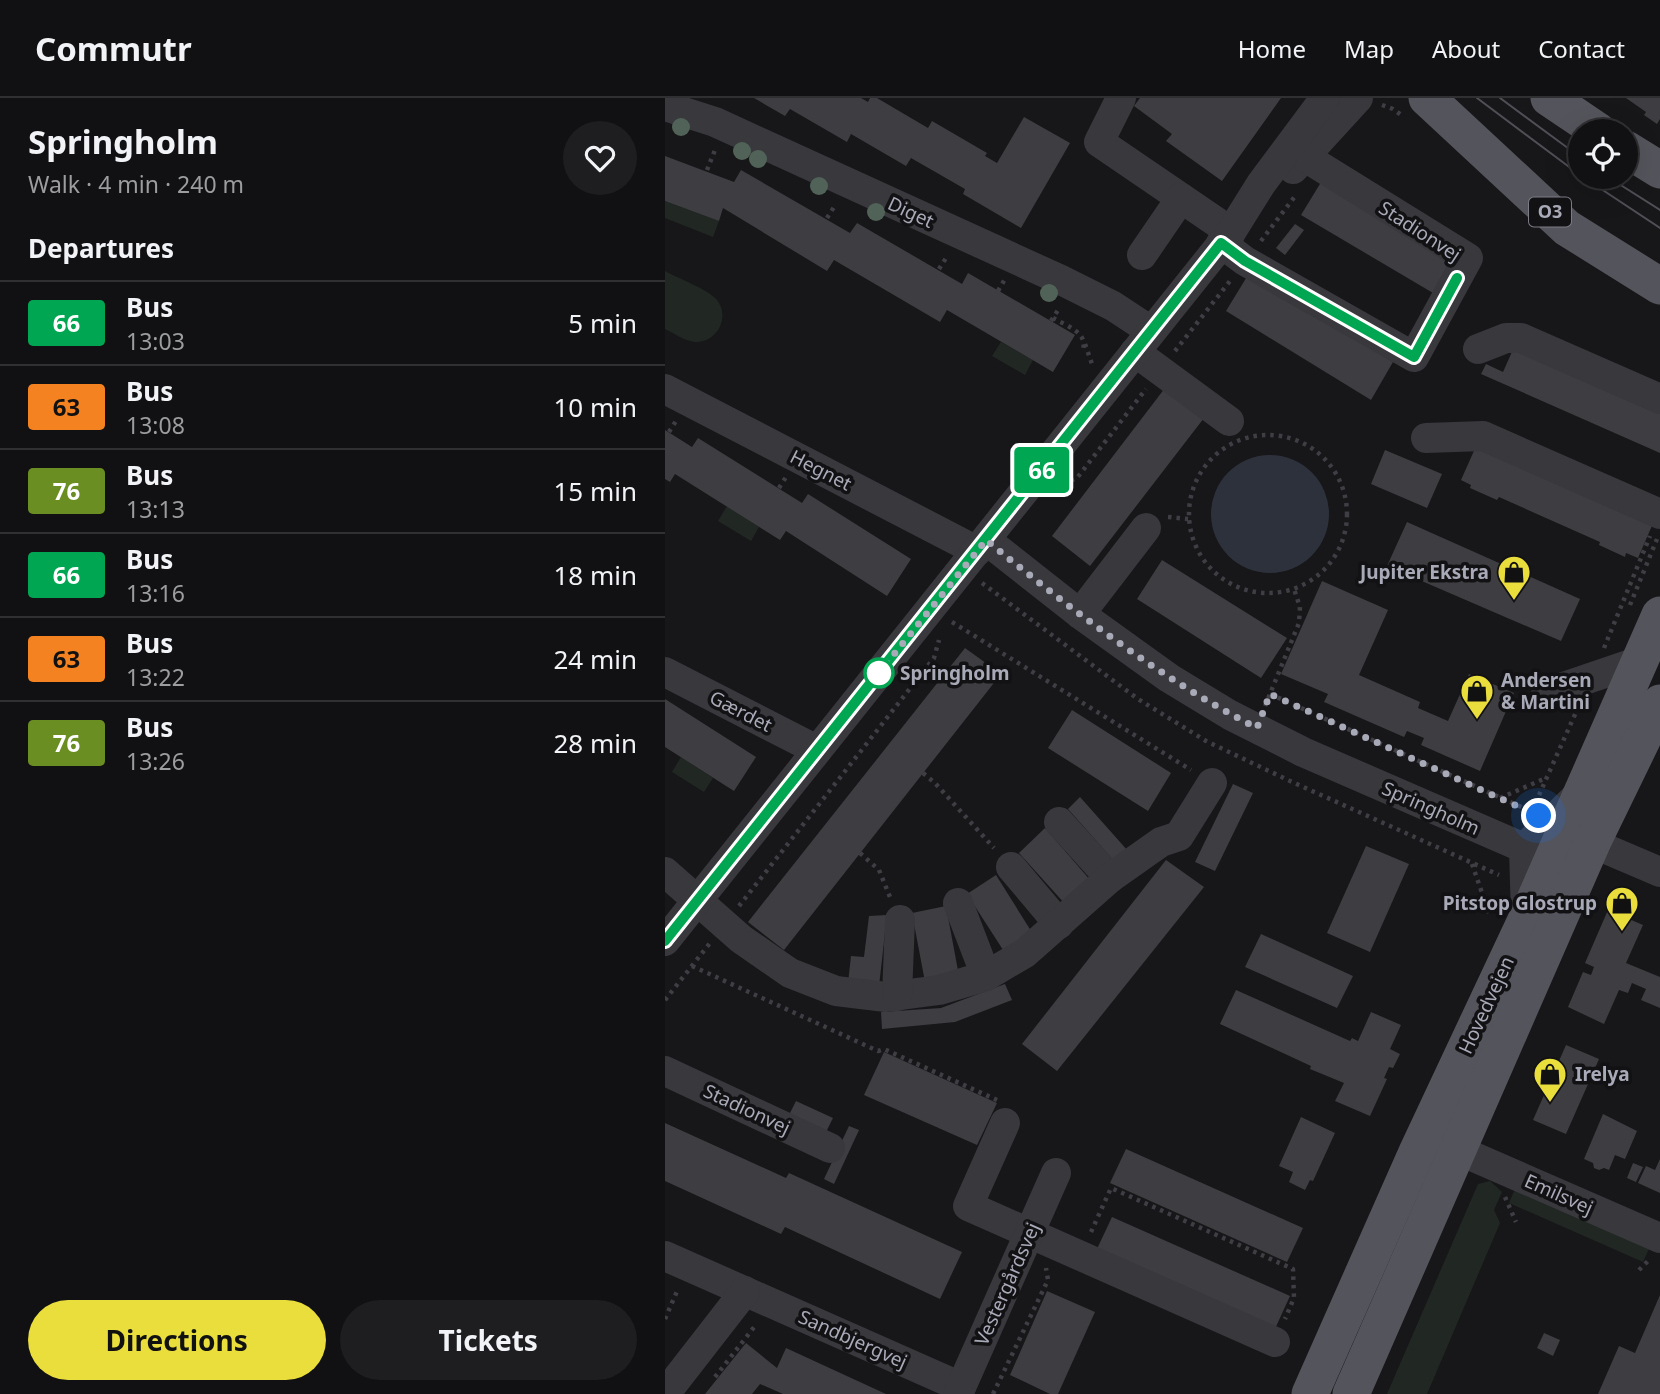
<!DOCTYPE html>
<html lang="en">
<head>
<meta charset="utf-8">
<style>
	:root { --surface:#111012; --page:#1e1e20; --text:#f1f3f6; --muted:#9c9d9f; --line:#303032; --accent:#eade3d }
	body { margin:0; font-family:"Noto Sans",sans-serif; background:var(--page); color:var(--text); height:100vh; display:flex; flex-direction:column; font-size:26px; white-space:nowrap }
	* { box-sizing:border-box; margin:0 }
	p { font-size:23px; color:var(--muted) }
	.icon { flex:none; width:38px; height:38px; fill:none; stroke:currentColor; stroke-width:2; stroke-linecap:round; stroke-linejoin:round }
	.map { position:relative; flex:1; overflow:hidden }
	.details { display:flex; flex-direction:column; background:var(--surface); width:665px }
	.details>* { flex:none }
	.badge { padding:0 14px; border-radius:5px; font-size:24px; line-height:46px }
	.fabs { position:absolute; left:903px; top:21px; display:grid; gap:14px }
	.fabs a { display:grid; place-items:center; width:70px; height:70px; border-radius:50%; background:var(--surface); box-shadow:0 7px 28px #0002,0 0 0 2px var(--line); font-size:35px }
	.you { position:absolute; width:35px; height:35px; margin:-18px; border:5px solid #fff; border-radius:50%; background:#1a73e8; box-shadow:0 0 0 10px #1a73e833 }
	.map>.badge { position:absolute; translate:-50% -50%; box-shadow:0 0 0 4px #fff }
	h2 { padding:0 28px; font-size:26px; line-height:63px }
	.round { display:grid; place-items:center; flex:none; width:74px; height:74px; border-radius:37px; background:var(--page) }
	.overview { display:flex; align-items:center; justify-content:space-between; height:119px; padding:0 28px }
	h1 { font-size:33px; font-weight:700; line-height:52px }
	.action { display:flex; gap:14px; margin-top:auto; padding:14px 28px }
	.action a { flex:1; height:80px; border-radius:42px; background:var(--accent); color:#111; font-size:28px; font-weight:700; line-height:80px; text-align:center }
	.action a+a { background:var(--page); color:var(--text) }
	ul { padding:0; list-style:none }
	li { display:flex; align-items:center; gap:21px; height:84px; padding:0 28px; border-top:2px solid var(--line) }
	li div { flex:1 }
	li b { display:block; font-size:26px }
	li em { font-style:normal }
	li .badge { min-width:77px; font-weight:700; text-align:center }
	header { display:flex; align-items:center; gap:42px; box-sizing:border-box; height:98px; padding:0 35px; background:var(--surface); border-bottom:2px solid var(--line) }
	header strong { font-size:33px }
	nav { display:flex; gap:38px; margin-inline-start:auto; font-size:24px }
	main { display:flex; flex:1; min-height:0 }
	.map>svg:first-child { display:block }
	.green { fill:#212823 }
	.water { fill:#2d313c }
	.building { fill:#3e3e42 }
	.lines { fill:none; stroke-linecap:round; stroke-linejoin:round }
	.path { stroke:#3e3e44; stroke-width:4.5; stroke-dasharray:3.5 5; stroke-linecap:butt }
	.minor { stroke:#38383d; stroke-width:30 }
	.major { stroke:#54545c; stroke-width:37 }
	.tram { stroke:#4f4f56; stroke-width:2 }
	.tree { fill:#516358 }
	.line-casing { stroke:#fff; stroke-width:16 }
	.line { stroke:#00a651; stroke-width:10 }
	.walk { stroke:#a9aab8; stroke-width:7; stroke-dasharray:0 12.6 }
	.stop-dot { fill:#fff; stroke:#00a651; stroke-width:3.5 }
	.labels { text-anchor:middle; stroke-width:7; stroke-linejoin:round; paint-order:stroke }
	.shield { fill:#121113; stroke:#7c7c86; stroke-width:2 }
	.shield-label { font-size:18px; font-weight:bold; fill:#a9aab8 }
	.street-label { font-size:19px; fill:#a9aab8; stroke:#121113 }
	.poi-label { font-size:19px; font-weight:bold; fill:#a9aab8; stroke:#121113; text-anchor:end }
	.stop-label { font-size:19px; font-weight:bold; fill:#a9aab8; stroke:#121113; text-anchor:start }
</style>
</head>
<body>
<header>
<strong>Commutr</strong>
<nav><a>Home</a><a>Map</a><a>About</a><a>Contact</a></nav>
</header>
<main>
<section class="details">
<div class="overview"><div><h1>Springholm</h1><p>Walk · 4 min · 240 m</p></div><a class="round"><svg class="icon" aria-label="heart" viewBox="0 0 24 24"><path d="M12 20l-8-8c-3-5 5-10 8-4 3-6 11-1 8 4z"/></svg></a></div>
<h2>Departures</h2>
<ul>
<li><span class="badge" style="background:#00a651;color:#fff">66</span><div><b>Bus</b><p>13:03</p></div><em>5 min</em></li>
<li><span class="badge" style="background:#f58220;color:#111">63</span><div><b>Bus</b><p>13:08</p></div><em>10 min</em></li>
<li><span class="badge" style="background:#6b8e23;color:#fff">76</span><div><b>Bus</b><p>13:13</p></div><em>15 min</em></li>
<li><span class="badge" style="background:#00a651;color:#fff">66</span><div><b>Bus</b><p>13:16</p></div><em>18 min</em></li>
<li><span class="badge" style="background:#f58220;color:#111">63</span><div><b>Bus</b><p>13:22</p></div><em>24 min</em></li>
<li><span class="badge" style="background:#6b8e23;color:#fff">76</span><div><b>Bus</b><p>13:26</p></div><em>28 min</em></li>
</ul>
<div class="action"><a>Directions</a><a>Tickets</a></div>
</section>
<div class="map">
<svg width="995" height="1296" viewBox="0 0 995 1296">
	<rect width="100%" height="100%" fill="#171618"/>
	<!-- green -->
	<g class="green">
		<path d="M0,103L54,123L48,139L0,120Z"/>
		<path d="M0,173C14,181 43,191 52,202C66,220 51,245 30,244C19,243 9,235 0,231Z"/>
		<path d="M336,244L368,262L360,277L327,258Z"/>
		<path d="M62,408L94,429L86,443L53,423Z"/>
		<path d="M16,659L48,680L39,694L7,674Z"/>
		<path d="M825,1083L837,1094L829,1112L835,1125L762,1296H722L813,1086Z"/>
		<path d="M850,1091L985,1149L978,1164L844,1105Z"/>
	</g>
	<!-- water -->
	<circle class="water" cx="605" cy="416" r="59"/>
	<!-- building -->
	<g class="building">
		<path d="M89,0H196L203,4L205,0H212L263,30L267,23L322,55L320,58L332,65L359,19L405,45L356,130L298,96L300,91L246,60L241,68L186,36L182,44L125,11L120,18Z"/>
		<path d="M475,0H616L557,83L501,43L507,36L469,8Z"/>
		<path d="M961,0H995V21L992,26L979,17L981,14Z"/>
		<path d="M0,58L69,84L76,72L185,135L192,125L297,186L303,175L410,237L388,274L282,212L275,224L169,162L162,173L58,110L54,123L0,103Z"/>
		<path d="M658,81L790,159L768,195L636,117Z"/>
		<path d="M630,126L639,132L620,157L611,150Z"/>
		<path d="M583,177L728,264L706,302L561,213Z"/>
		<path d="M850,247L995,310V355L816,276L821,266L838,274Z"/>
		<path d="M500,290L539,320L425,468L387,438Z"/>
		<path d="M0,332L27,349L33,340L137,405L143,396L246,461L222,498L121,433L115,442L10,376L5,384L0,381Z"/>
		<path d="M812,346L989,423L973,460L961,455L960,459L934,447L935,444L834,399L832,402L805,390L806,387L796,382Z"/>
		<path d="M720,352L777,376L762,410L706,386Z"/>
		<path d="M742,424L915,501L896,543L722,468Z"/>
		<path d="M497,462L622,540L596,580L472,501Z"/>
		<path d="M657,483L723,512L694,577L755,604L753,610L783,623L804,576L849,595L815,673L756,647L759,640L742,633L739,639L659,604L663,596L616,576Z"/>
		<path d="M300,550L336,576L119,852L83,824Z"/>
		<path d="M0,601L91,659L69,693L0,649Z"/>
		<path d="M407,612L506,675L483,713L383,650Z"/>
		<path d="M568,686L588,695L550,773L530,764Z"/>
		<path d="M415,699L463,753L450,764L403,711Z"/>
		<path d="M380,730L426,783L401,807L354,755Z"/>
		<path d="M701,748L744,766L705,854L662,835Z"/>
		<path d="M501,762L539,789L392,973L357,946Z"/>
		<path d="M331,777L368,836L340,855L302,796Z"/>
		<path d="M281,808L294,878L260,884L247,815Z"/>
		<path d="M943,812L978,827L961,865L995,879V910L976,902L981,891L967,885L963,895L954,892L939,926L903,909L918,874L926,877L929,869L920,865Z"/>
		<path d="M222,817L214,888L183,885L186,858L199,859L204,818Z"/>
		<path d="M596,836L688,878L672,910L580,869Z"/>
		<path d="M340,886L347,902L290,924L217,931L216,914L276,910Z"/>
		<path d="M571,892L685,943L687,940L693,943L706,914L736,927L725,951L735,956L728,970L724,969L719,980L722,981L705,1018L670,1003L679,985L645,971L646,968L555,926Z"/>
		<path d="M901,947L934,961L901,1036L868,1022Z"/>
		<path d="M219,954L332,1005L312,1047L199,997Z"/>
		<path d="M131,1003L168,1020L160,1036L123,1019Z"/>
		<path d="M938,1016L972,1033L960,1061L950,1057L944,1072L939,1070L934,1072L929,1070L928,1065L919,1061Z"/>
		<path d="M636,1019L670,1035L648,1083L645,1082L640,1092L624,1084L628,1074L614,1068Z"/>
		<path d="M0,1025L121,1080L124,1075L297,1154L275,1201L120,1129L116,1136L0,1083Z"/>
		<path d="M184,1028L194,1032L169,1086L159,1081Z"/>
		<path d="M461,1051L638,1130L622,1164L445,1085Z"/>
		<path d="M995,1061V1095L973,1085L981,1068L990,1072Z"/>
		<path d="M968,1065L978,1069L971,1084L962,1080Z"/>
		<path d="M447,1119L625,1198L609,1233L431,1153Z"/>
		<path d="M382,1193L430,1214L393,1296H385L345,1277Z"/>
		<path d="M995,1197V1296H933L954,1248L970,1255Z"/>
		<path d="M879,1235L895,1242L888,1258L872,1250Z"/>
		<path d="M81,1245L112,1270L121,1250L221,1296H118L95,1286L87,1296H40Z"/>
	</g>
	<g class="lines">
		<!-- path -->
		<g class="path">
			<path d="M717,7L728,11L739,19"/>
			<path d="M42,72L50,52"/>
			<path d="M162,120L171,106"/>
			<path d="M596,143L631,97"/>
			<path d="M274,171L283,157"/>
			<path d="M333,193L340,181"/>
			<path d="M388,220C402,228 425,235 417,254"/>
			<path d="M386,223L395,209"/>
			<path d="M420,246L427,266"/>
			<path d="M510,253L565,183"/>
			<path d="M4,334L11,323"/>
			<circle cx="603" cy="416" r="79"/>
			<path d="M398,386L412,380L481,291"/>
			<path d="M114,390L121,379"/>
			<path d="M503,419L523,421"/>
			<path d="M317,485L473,601L541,643L625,683L834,777"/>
			<path d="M965,507L992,441"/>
			<path d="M287,524L526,672"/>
			<path d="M939,550L985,438"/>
			<path d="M605,596L863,712"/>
			<path d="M600,608L634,525L635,509L629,491"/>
			<path d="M258,675L270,685L329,750"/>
			<path d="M874,697L912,612"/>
			<path d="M835,700L881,680"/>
			<path d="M195,755L214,772L225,799"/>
			<path d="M807,766L824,815"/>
			<path d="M74,808L269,560L274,542"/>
			<path d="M27,868L213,953L219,951L332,1002"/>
			<path d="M0,902L45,845"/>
			<path d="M840,1099L851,1124"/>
			<path d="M426,1134L446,1090L628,1171L629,1200L620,1221"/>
			<path d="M974,1172L984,1162"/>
			<path d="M0,1221L13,1191"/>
			<path d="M50,1279L90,1228L93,1229"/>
			<path d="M328,1296L383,1182L381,1170"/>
		</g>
		<!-- minor -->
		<g class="minor">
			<path d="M456,0L434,44L566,134"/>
			<path d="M0,8L50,24L396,182L448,208L486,233"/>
			<path d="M628,71L693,0"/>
			<path d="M556,145L580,163L749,259L803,160L640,59"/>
			<path d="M477,157L516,100"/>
			<path d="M813,251L841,240H856L995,301"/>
			<path d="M470,254L564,323"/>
			<path d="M0,291L312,453"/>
			<path d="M761,340L818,338L995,416"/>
			<path d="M321,442L415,516L504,580L565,617L638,654L859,750"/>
			<path d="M415,516L481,430"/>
			<path d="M0,574L152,652"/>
			<path d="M881,595L975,563"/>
			<path d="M394,724L445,780"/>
			<path d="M927,745L995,774"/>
			<path d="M346,769L394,826"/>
			<path d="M0,774L76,841L125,875L171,893L221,899L274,892L321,878L360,855L445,780L496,744L514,738L547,685"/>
			<path d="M293,805L321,878"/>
			<path d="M861,820L859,750L911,699"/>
			<path d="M0,843L566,134L596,86L660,0"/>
			<path d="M232,898L235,822"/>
			<path d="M0,973L165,1050"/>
			<path d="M340,1025L303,1108L610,1244"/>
			<path d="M793,1052L995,1140"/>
			<path d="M0,1158L296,1289"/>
			<path d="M0,1296L80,1193"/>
			<path d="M293,1296L391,1075"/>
		</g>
		<!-- major -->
		<g class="major">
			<path d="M762,0L902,130L995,188"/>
			<path d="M884,0L933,33"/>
			<path d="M961,51L995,72"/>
			<path d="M645,1296L753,1052L861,822L995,517"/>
			<path d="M686,1296L927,745L995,605"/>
		</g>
		<!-- tram -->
		<g class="tram">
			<path d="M812,0L915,77"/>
			<path d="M835,0L915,59"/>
			<path d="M918,79L995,130"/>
			<path d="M943,79L995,112"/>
		</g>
	</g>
	<!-- trees -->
	<g class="tree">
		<circle cx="16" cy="29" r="9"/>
		<circle cx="77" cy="53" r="9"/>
		<circle cx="93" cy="61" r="9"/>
		<circle cx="154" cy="88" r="9"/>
		<circle cx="211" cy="114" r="9"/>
		<circle cx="384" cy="195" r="9"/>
	</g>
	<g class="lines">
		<defs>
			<path id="line" d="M0,843L556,145L580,163L749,259L792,180"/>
		</defs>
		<!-- line casing -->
		<use href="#line" class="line-casing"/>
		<!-- line -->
		<use href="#line" class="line"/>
		<!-- walk -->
		<path class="walk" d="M214,575L321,442C406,511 494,580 592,630L605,596L874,718"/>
	</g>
	<!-- icons -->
	<defs>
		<symbol id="shop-pin" viewBox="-11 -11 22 30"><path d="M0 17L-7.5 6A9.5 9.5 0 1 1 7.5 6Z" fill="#eade3d" stroke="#121113"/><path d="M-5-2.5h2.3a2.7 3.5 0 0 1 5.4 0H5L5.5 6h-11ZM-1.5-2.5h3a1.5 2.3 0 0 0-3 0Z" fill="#111"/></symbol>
	</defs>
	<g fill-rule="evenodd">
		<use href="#shop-pin" x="830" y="455" width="38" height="52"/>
		<use href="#shop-pin" x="793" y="574" width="38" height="52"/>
		<use href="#shop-pin" x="938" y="786" width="38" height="52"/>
		<use href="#shop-pin" x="866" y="957" width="38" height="52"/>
	</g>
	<!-- markers -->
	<circle class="stop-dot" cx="214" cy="575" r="14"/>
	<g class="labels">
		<!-- shield labels -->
		<rect class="shield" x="864" y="99.5" width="42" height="29" rx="5"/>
		<g class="shield-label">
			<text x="885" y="120">O3</text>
		</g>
		<!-- street labels -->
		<g class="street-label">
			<text transform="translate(246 114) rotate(25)" y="7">Diget</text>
			<text transform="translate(755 133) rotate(33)" y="7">Stadionvej</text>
			<text transform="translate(156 372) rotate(27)" y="7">Hegnet</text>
			<text transform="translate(76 613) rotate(27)" y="7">Gærdet</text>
			<text transform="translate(766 710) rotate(24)" y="7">Springholm</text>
			<text transform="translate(821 907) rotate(-65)" y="7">Hovedvejen</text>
			<text transform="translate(82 1011) rotate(25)" y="7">Stadionvej</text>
			<text transform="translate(894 1096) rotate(24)" y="7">Emilsvej</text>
			<text transform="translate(342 1186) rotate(-66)" y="7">Vestergårdsvej</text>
			<text transform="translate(188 1241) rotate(24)" y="7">Sandbjergvej</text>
		</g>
		<!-- poi labels -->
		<g class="poi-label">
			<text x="824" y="481">Jupiter Ekstra</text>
			<text x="836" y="589" text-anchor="start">Andersen<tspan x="836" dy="22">&amp; Martini</tspan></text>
			<text x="932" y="812">Pitstop Glostrup</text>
			<text x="910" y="983" text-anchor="start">Irelya</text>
		</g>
		<!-- stop labels -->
		<g class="stop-label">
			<text x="235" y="582">Springholm</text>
		</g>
	</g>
</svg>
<div class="fabs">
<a><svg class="icon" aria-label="locate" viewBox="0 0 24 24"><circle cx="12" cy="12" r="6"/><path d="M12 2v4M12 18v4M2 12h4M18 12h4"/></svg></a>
</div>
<div class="you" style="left:874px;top:718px"></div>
<b class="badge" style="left:377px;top:372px;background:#00a651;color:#fff">66</b>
</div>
</main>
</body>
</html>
